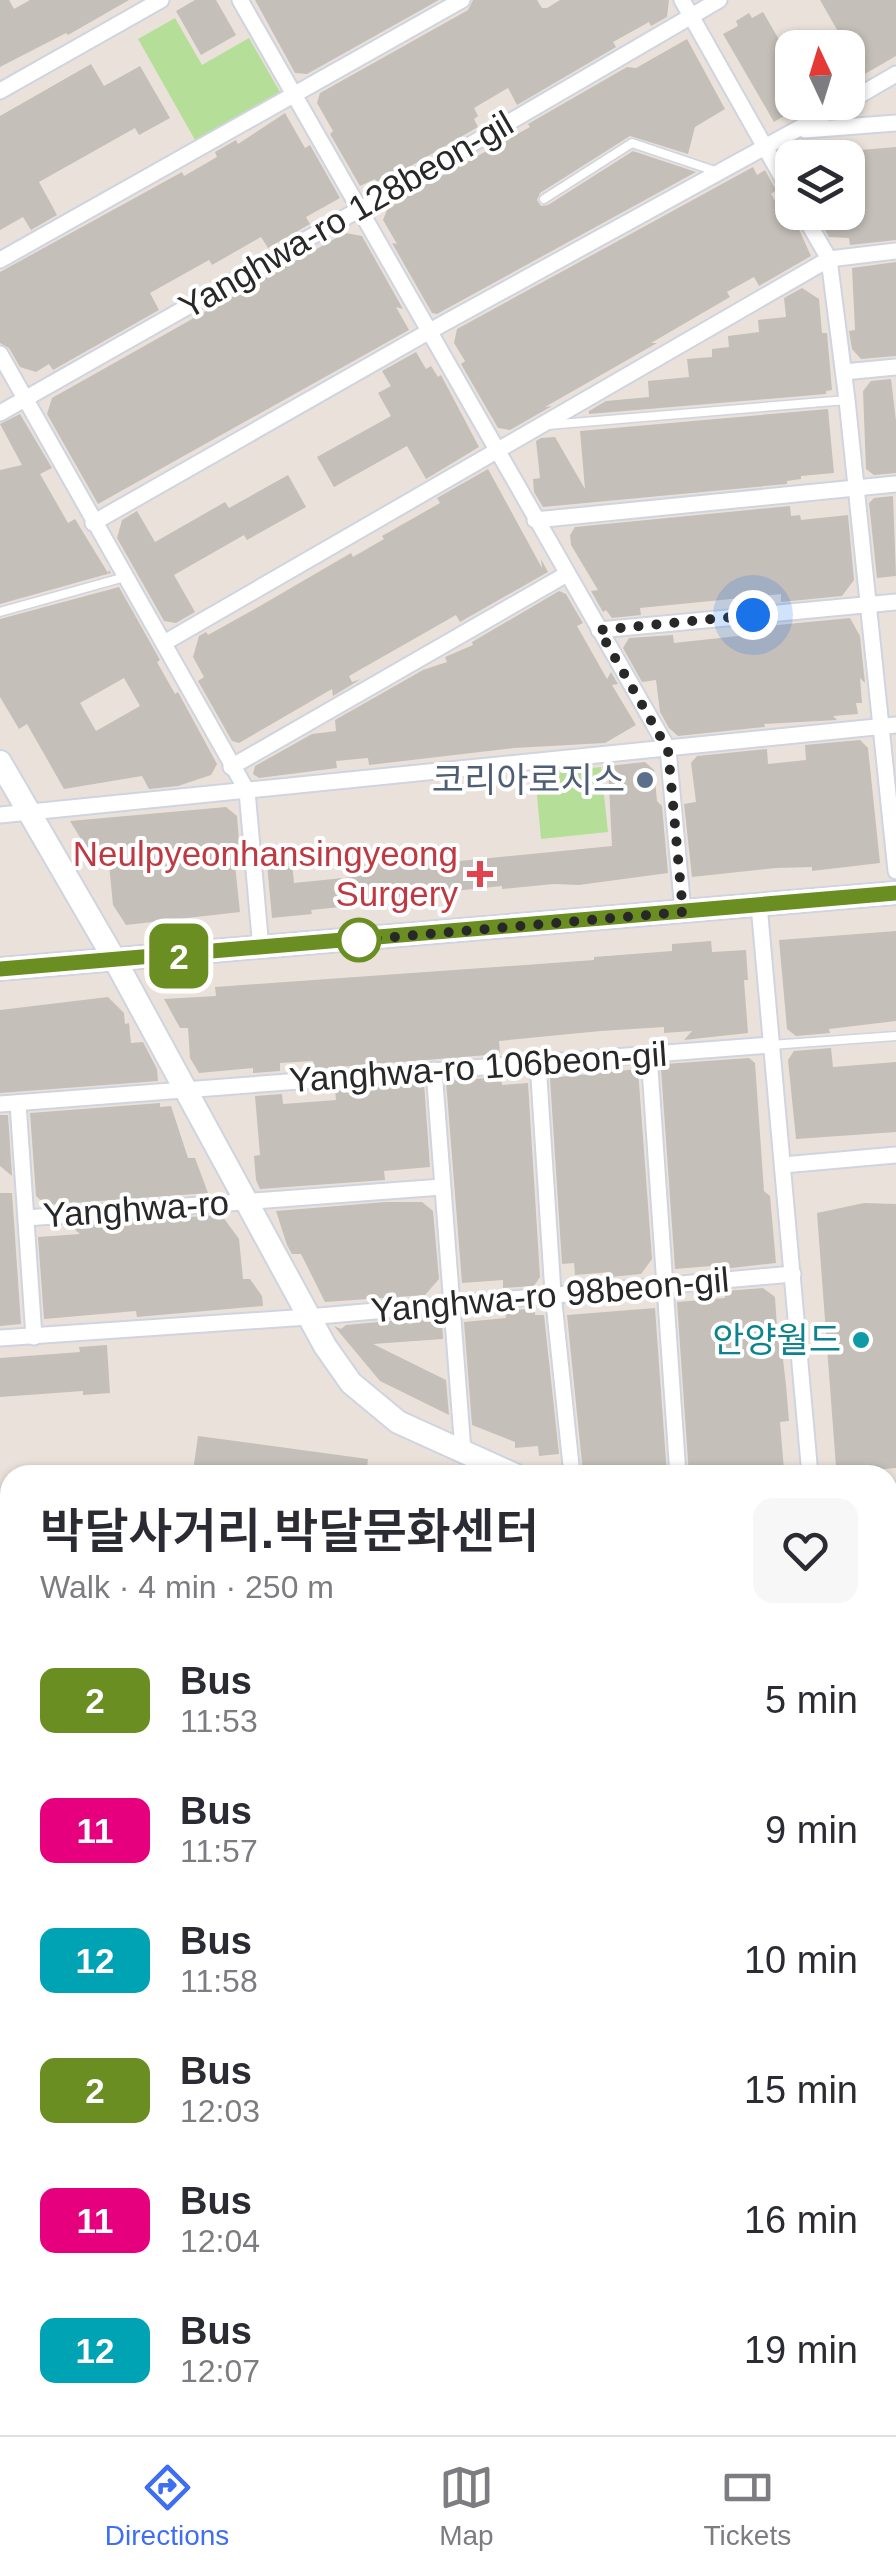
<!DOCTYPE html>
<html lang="en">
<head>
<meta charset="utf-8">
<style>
	:root { --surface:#fff; --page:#f7f7f7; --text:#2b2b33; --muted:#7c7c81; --line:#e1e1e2; --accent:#3e6ef2 }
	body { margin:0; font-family:Arial,"Noto Sans KR",sans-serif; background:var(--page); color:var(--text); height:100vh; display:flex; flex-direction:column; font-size:38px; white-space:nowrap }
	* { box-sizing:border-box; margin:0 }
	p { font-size:32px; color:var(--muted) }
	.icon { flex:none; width:55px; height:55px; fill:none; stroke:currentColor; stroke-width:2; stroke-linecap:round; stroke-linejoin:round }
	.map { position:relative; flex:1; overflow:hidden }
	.details { position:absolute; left:0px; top:1465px; width:898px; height:970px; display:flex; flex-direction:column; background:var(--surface); border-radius:30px 30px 0 0; box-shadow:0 2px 8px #0004 }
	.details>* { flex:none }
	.badge { padding:0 20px; border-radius:15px; font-size:35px; line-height:65px }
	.needle { width:65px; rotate:356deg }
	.tools { position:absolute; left:775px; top:30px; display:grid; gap:20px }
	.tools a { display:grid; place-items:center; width:90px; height:90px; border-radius:20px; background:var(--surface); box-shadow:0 2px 8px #0004; font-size:50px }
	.you { position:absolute; width:50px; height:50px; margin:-25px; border:8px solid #fff; border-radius:50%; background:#1a73e8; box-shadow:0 0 0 15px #1a73e833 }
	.map>.badge { position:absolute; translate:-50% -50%; box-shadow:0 0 0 5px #fff }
	.round { display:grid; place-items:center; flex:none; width:105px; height:105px; border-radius:20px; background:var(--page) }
	.head { display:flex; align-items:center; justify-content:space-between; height:170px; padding:0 40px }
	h1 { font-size:48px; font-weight:600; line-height:75px }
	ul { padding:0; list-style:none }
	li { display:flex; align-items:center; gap:30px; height:130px; padding:0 40px }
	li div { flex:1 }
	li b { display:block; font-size:38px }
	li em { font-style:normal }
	li .badge { min-width:110px; font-weight:700; text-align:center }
	.dock { display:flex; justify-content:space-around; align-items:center; height:140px; border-top:2px solid var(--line); background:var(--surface); font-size:28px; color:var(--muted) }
	.dock a { display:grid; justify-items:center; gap:5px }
	.dock .selected { color:var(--accent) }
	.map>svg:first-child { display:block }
	.education { fill:#ebdec9 }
	.green { fill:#b5df98 }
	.building { fill:#c5bfb9; fill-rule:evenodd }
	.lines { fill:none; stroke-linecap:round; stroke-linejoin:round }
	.lane-casing { stroke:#cfd4e0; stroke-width:11 }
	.street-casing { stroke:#cfd4e0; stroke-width:19 }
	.secondary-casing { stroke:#cfd4e0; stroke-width:26 }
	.lane { stroke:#fff; stroke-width:8 }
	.street { stroke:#fff; stroke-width:15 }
	.secondary { stroke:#fff; stroke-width:22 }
	.line-casing { stroke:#fff; stroke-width:22 }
	.line { stroke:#6b8e23; stroke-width:15 }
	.walk { stroke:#282828; stroke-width:10; stroke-dasharray:0 18 }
	.service-dot { fill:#5c6f8a; stroke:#fff; stroke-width:4 }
	.health-dot { fill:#e0444e; stroke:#fff; stroke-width:4 }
	.stop-dot { fill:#fff; stroke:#6b8e23; stroke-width:5 }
	.culture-dot { fill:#0f9aa8; stroke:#fff; stroke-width:4 }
	.labels { text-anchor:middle; stroke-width:8; stroke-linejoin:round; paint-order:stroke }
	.street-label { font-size:35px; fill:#282828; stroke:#fff }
	.service-label { font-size:35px; fill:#4e5e75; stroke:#fff; text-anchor:end }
	.health-label { font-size:35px; fill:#be3a42; stroke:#fff; text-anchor:end }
	.culture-label { font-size:35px; fill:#0d838f; stroke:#fff; text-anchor:end }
</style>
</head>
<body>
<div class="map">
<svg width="896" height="2435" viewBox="0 0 896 2435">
	<rect width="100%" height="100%" fill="#eae2da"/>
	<!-- education -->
	<path class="education" d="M0,2367L10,2375V2425H71L84,2435H0Z"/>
	<!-- green -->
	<g class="green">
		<path d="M175,18L202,65L249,38L280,92L195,140L138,39Z"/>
		<path d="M601,767L608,832L541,839L535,774Z"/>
		<path d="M0,1737L10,1741V2368L0,2361Z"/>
	</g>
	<!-- building -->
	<g class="building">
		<path d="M0,0H9L14,9L30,0H129L68,35L66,33L0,67Z"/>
		<path d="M195,0H216L236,35L201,55L176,11Z"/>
		<path d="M255,0H439L307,74L295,73Z"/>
		<path d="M473,0H537L542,8H547L560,0H669L667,17L651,26L649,22L613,42L616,47L517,105L508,88L474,108L478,116L474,119L478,127L378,185L375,179L360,186L330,134L333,131L317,103L320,93L468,10Z"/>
		<path d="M820,0H896V56L863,75Z"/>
		<path d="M763,12L792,62V111L774,122L723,34L738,26L736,21L749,13L752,18Z"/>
		<path d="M687,39L725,109L695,127L688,154L630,136L540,193L537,200L541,206L548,205L633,151L696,172L437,314L432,313L392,243L397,244L383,220L389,205L530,127L528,124L627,67L636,68Z"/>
		<path d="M91,64L104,86L140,66L170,118L139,135L135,128L39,182L57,215L31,230L23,217L0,230V116Z"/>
		<path d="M285,113L305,148L310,145L340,198L306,217L310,224L268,248L261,237L212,265L209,260L150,293L159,310L53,370L49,364L36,372L20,367L9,348L0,343V272L182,172L184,176L217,157L215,152L236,140L238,144Z"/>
		<path d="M896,147V240L850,245L849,238L829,237L816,214L848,213V151Z"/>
		<path d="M753,167L757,175L765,170L776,190L771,194L791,229L797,225L811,256L759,286L754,277L727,292L730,297L651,343H657L545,407L552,406L510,430L498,428L461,364L465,361L454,343L457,329Z"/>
		<path d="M345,233L362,236L403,309L396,307L409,330L98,504L47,414L52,398Z"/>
		<path d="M896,262V356L861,359L852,349L849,331L855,330L852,268Z"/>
		<path d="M802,288L819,299L822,333H827L832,390L826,391V394L589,414V411L606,401L649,397L648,381L689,377L687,359L712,357V349L729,347L728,336L759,332L758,320L786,317L784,298Z"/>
		<path d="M416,352L426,369L431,366L438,377L441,375L479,447L426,479L407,446L334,487L317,457L391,416L378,393L391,386L382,371Z"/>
		<path d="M891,379L896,421V473L874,475L866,469L863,391L871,381Z"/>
		<path d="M828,409L834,473L801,476V479L787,481V484L543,507L534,492L533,479L540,478L536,441L541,438L555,437L585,489L580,431Z"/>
		<path d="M20,414L52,468L40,474L68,523L75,519L108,573L109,570L111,573L0,604V470L22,465L0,424Z"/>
		<path d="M488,469L542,568L541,559L548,572L460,622L456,615L349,676L352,682L361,679L333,696L332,689L239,743L232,741L198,681L204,677L193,657L199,636L206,632L208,635L260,606L351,553L353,557L384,539L382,536L440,503L437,498Z"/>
		<path d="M288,475L306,507L247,540L244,535L174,575L195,612L176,623L164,621L117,538L122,520L137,511L155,542L225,502L229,508Z"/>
		<path d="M893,496L896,576L877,578L869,503L874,498Z"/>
		<path d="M790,506L791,516L800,515L801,520L848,515L854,580L842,596L781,602V594L640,608L641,615L612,618L606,610L603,612L591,591L598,590L571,545L570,535L575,527Z"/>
		<path d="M119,587L160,660L157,662L175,694L178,692L217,764L211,775L178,786L149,789L142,776L64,789L27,724L19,729L0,697V619ZM124,678L140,706L96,731L80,703Z"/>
		<path d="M559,591L566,594L577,613L583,623L577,626L607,679L611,672L618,684L612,685L636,725L605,743L514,748L369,765L368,758L336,761L337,768L259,778L253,774L255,766L312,734L336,731L335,720L423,670L447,662L445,657L473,645L472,642Z"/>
		<path d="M850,618L860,636L865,683L860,678L862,703H856L858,714L833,716L837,720L764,724L765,727L678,736L669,728L660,712L656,680L642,682L623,648L629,638L673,635L674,643L747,635L746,628Z"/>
		<path d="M860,740L868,748L880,863L812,871V867L776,868L692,877L684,804L696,802L691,763L697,756L767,749L768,764L806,760L805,745Z"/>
		<path d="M645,762L654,770L657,801L662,806L668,873L579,885L554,884L502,889V886L349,902L350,906L311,910L312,914L272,918L267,864L292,862L294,883L353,877L352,865L438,858L439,863L612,846L608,766Z"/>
		<path d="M226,807L237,816L240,854L234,855L240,912L126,925L113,905L109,864L97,865L70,821Z"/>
		<path d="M896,931V1021L829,1029L830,1033L796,1036L787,1029L779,940Z"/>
		<path d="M711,941L712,952L746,950L748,980H744L748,1033L684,1040L692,1031L664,1033V1027L601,1031L499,1041L500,1054L314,1069L313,1061L280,1063V1071L253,1073V1068L199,1073L190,1058L188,1028H180L164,999L216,996L215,987L594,960V957L672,951V944Z"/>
		<path d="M108,997L124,1013L125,1024L129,1023L131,1043L143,1042L157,1069L158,1081L0,1093V1010Z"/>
		<path d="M831,1048L833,1067L896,1062V1132L796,1139L788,1060L794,1051Z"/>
		<path d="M749,1058L755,1063L764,1191L770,1196L776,1263L723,1269V1265L675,1269L661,1069L665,1064Z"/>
		<path d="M638,1069L652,1259L641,1274L611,1277V1272L575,1275L574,1263L562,1264L550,1078Z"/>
		<path d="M501,1077L502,1085L528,1083L540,1277L534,1286L503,1288V1280L462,1283L446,1081Z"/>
		<path d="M424,1083L430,1167L384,1171L385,1180L260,1189L256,1180L254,1156L260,1155L255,1096L282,1094L283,1104L336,1100L335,1090Z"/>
		<path d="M160,1103V1107L171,1106L188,1158H195L208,1193L46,1205L36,1196L30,1113Z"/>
		<path d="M0,1115H8L12,1176L0,1166Z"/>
		<path d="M0,1193H12L21,1324L0,1326Z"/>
		<path d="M386,1202H422L433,1211L439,1279L425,1295L325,1302L301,1254H292L287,1245L276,1211Z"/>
		<path d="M864,1203L896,1204V1468L884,1469L836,1467L817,1213Z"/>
		<path d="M216,1215L223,1217L239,1239L243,1279H250L262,1296L263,1306L137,1317L136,1311L44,1319L38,1237L80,1234L71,1226Z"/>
		<path d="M763,1288L775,1297L778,1343L781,1342L786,1385L789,1421L780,1422L784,1470L689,1475L677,1302L725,1298V1291Z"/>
		<path d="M535,1308V1315H544L559,1454L539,1456L538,1446L515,1448V1442L472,1425L464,1322L506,1318L505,1311Z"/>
		<path d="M655,1308L667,1475H627L626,1469L583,1473L567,1315Z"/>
		<path d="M433,1317L434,1324L442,1323L443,1339L373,1344L446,1380L449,1415L380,1381L334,1326L341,1329L346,1325Z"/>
		<path d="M107,1345L110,1393L83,1395V1391L0,1397V1358L80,1352L79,1347Z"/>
		<path d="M198,1436L368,1459L366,1475H223L193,1471Z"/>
	</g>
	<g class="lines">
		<defs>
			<g id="lane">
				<path d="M544,199L632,143L715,171"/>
				<path d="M548,425L847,400"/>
				<path d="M0,612L125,577"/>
				<path d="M771,1045L896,1036"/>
			</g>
			<g id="street">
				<path d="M240,0L668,749L683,911"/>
				<path d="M682,0L792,195"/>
				<path d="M0,91L161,0"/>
				<path d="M848,102L896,74"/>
				<path d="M805,130L896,123"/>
				<path d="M802,212L829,259L847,400L896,871"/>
				<path d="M0,260L462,0"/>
				<path d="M0,354L247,791L261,949"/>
				<path d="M844,372L896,367"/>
				<path d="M0,413L360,209L719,0"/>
				<path d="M535,520L896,484"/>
				<path d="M93,523L428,332L847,102"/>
				<path d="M599,630L896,602"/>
				<path d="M164,643L829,259L896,251"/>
				<path d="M231,767L567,574"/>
				<path d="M0,815L896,725"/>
				<path d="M759,905L810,1475"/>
				<path d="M649,1054L678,1475"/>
				<path d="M538,1063L553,1293L572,1475"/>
				<path d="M434,1070L463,1451"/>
				<path d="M18,1103L34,1337"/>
				<path d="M0,1104L771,1045"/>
				<path d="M783,1165L896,1155"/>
				<path d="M26,1218L442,1187"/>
				<path d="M0,1338L308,1317L793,1274"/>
				<path d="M888,1510L896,1509"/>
				<path d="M0,1737L10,1741"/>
				<path d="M888,1853H896"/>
				<path d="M888,1914L896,1933"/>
			</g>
			<g id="secondary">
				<path d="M0,762L116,962L325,1346L351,1383L398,1422L515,1475"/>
				<path d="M0,969L896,893"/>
				<path d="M888,2120L896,2170"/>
			</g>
		</defs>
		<!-- lane casing -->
		<use href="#lane" class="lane-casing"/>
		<!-- street casing -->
		<use href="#street" class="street-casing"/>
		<!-- secondary casing -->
		<use href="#secondary" class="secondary-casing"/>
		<!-- lane -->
		<use href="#lane" class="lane"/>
		<!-- street -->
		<use href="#street" class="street"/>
		<!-- secondary -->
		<use href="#secondary" class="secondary"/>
	</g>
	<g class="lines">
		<defs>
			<path id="line" d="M0,969L896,893"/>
		</defs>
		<!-- line casing -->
		<use href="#line" class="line-casing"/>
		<!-- line -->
		<use href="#line" class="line"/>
		<!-- walk -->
		<path class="walk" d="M359,940L683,912L668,750L599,630L753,615"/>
	</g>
	<!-- markers -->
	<circle class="service-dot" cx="645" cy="780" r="10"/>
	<path class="health-dot" d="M475 859h10v10h10v10h-10v10h-10v-10h-10v-10h10z"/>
	<circle class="stop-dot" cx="359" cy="940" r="20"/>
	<circle class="culture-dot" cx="861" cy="1340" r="10"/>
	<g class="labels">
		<!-- street labels -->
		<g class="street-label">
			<text transform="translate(346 215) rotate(-30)" y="12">Yanghwa-ro 128beon-gil</text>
			<text transform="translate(478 1067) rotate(-4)" y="12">Yanghwa-ro 106beon-gil</text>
			<text transform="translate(136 1209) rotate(-4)" y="12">Yanghwa-ro</text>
			<text transform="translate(550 1295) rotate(-5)" y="12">Yanghwa-ro 98beon-gil</text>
		</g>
		<!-- service labels -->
		<g class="service-label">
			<text x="625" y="792">코리아로지스</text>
		</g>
		<!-- health labels -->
		<g class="health-label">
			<text x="458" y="866">Neulpyeonhansingyeong<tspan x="458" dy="40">Surgery</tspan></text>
		</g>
		<!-- culture labels -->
		<g class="culture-label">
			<text x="841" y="1352">안양월드</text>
		</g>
	</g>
</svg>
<div class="tools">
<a><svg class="needle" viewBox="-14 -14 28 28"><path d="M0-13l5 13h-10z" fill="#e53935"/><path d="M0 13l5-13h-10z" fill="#7c7c81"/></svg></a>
<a><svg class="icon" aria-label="layers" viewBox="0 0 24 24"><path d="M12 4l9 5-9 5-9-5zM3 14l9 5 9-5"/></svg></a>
</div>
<div class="you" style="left:753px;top:615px"></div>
<b class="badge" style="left:179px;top:956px;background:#6b8e23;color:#fff">2</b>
<section class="details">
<div class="head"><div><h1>박달사거리.박달문화센터</h1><p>Walk · 4 min · 250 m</p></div><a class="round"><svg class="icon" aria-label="heart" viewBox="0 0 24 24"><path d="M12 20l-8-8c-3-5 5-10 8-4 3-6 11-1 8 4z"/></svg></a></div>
<ul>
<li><span class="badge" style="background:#6b8e23;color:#fff">2</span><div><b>Bus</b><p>11:53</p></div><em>5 min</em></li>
<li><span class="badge" style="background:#e6007e;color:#fff">11</span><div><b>Bus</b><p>11:57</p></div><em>9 min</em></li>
<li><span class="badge" style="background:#00a3b4;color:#fff">12</span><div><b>Bus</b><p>11:58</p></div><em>10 min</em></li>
<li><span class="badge" style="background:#6b8e23;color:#fff">2</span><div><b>Bus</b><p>12:03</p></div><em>15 min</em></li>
<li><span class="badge" style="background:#e6007e;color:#fff">11</span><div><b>Bus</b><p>12:04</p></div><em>16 min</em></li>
<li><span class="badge" style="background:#00a3b4;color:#fff">12</span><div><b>Bus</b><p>12:07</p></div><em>19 min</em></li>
</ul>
</section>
</div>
<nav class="dock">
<a class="selected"><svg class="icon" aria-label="directions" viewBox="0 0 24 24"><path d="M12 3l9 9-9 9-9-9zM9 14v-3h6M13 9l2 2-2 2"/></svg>Directions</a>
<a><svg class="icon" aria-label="map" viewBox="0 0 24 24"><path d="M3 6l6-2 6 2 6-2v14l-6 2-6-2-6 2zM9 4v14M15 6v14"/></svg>Map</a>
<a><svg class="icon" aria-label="tickets" viewBox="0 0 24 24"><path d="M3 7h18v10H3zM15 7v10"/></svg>Tickets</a>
</nav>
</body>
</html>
